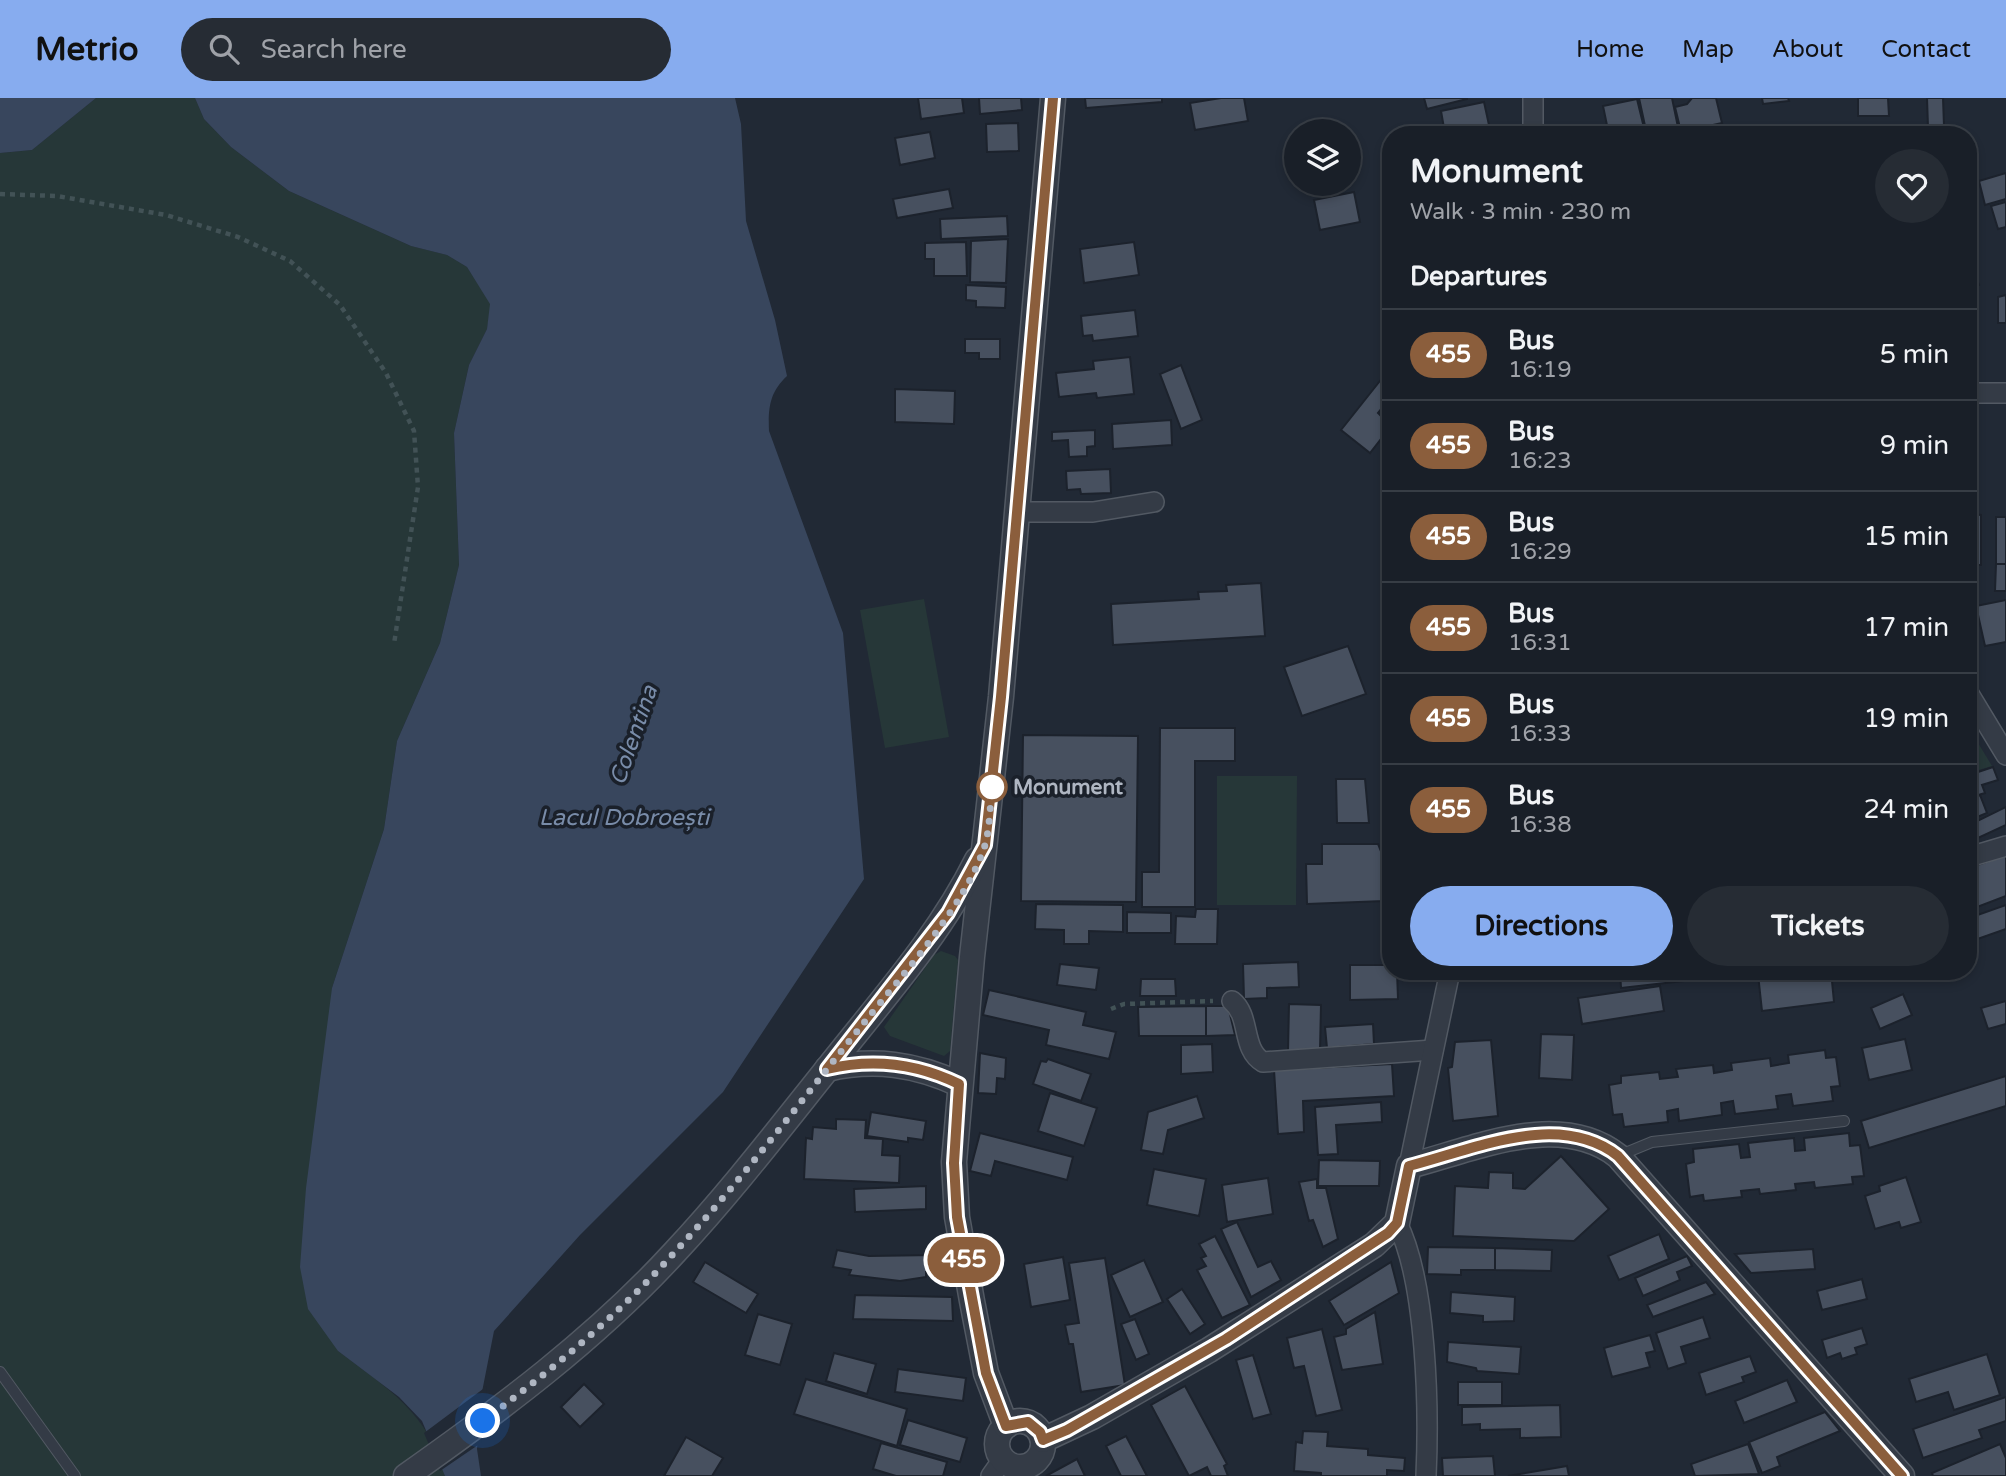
<!DOCTYPE html>
<html lang="en">
<head>
<meta charset="utf-8">
<style>
	:root { --surface:#191f28; --page:#262c34; --text:#f1f3f6; --muted:#9fa2a8; --line:#373d45; --accent:#87acef }
	body { margin:0; font-family:"Varela Round",sans-serif; background:var(--page); color:var(--text); height:100vh; display:flex; flex-direction:column; font-size:26px; white-space:nowrap }
	* { box-sizing:border-box; margin:0 }
	p { font-size:23px; color:var(--muted) }
	.icon { flex:none; width:38px; height:38px; fill:none; stroke:currentColor; stroke-width:2; stroke-linecap:round; stroke-linejoin:round }
	.map { position:relative; flex:1; overflow:hidden }
	.panel { position:absolute; left:1382px; top:28px; width:595px; height:854px; display:flex; flex-direction:column; background:var(--surface); border-radius:28px; box-shadow:0 4px 10px #0003,0 0 0 2px var(--line) }
	.panel>* { flex:none }
	.badge { padding:0 14px; border-radius:23px; font-size:24px; line-height:46px }
	.controls { position:absolute; left:1284px; top:21px; display:grid; gap:14px }
	.controls a { display:grid; place-items:center; width:77px; height:77px; border-radius:50%; background:var(--surface); box-shadow:0 4px 10px #0003,0 0 0 2px var(--line); font-size:35px }
	.you { position:absolute; width:35px; height:35px; margin:-18px; border:5px solid #fff; border-radius:50%; background:#1a73e8; box-shadow:0 0 0 10px #1a73e833 }
	.map>.badge { position:absolute; translate:-50% -50%; box-shadow:0 0 0 4px #fff }
	h2 { padding:0 28px; font-size:26px; line-height:63px }
	.round { display:grid; place-items:center; flex:none; width:74px; height:74px; border-radius:37px; background:var(--page) }
	.headline { display:flex; align-items:center; justify-content:space-between; height:119px; padding:0 28px }
	h1 { font-size:33px; font-weight:700; line-height:52px }
	.button { display:flex; gap:14px; margin-top:auto; padding:14px 28px }
	.button a { flex:1; height:80px; border-radius:42px; background:var(--accent); color:#111; font-size:28px; font-weight:700; line-height:80px; text-align:center }
	.button a+a { background:var(--page); color:var(--text) }
	ul { padding:0; list-style:none }
	li { display:flex; align-items:center; gap:21px; height:91px; padding:0 28px; border-top:2px solid var(--line) }
	li div { flex:1 }
	li b { display:block; font-size:26px }
	li em { font-style:normal }
	li .badge { min-width:77px; font-weight:700; text-align:center }
	header { display:flex; align-items:center; gap:42px; box-sizing:border-box; height:98px; padding:0 35px; background:var(--accent); color:#111 }
	header strong { font-size:33px }
	nav { display:flex; gap:38px; margin-inline-start:auto; font-size:24px }
	.search { width:490px; height:63px; background:var(--page); display:flex; align-items:center; gap:18px; box-sizing:border-box; padding:0 24px; border-radius:38px; color:var(--muted); font-size:26px }
	.map>svg:first-child { display:block }
	.green { fill:#263738 }
	.water { fill:#38465d }
	.pier { fill:#212935 }
	.building { fill:#47505f; stroke:#1c222c; stroke-width:2 }
	.lines { fill:none; stroke-linecap:round; stroke-linejoin:round }
	.service-casing { stroke:#525963; stroke-width:12 }
	.minor-casing { stroke:#525963; stroke-width:22 }
	.tertiary-casing { stroke:#525963; stroke-width:27 }
	.path { stroke:#425256; stroke-width:4.5; stroke-dasharray:5 5; stroke-linecap:butt }
	.service { stroke:#343b46; stroke-width:10 }
	.minor { stroke:#343b46; stroke-width:19 }
	.tertiary { stroke:#343b46; stroke-width:24 }
	.line-casing { stroke:#fff; stroke-width:16 }
	.line { stroke:#8b5e3c; stroke-width:10 }
	.walk { stroke:#afb6c2; stroke-width:7; stroke-dasharray:0 12.6 }
	.stop-dot { fill:#fff; stroke:#8b5e3c; stroke-width:3.5 }
	.labels { text-anchor:middle; stroke-width:7; stroke-linejoin:round; paint-order:stroke }
	.stop-label { font-size:21px; font-weight:bold; fill:#afb6c2; stroke:#1a202a; text-anchor:start }
	.water-label { font-size:23px; font-style:italic; fill:#798ca9; stroke:#1a202a }
</style>
</head>
<body>
<header>
<strong>Metrio</strong>
<div class="search"><svg class="icon" aria-label="search" viewBox="0 0 24 24"><circle cx="10" cy="10" r="6"/><path d="M15 15l6 6"/></svg>Search here</div>
<nav><a>Home</a><a>Map</a><a>About</a><a>Contact</a></nav>
</header>
<div class="map">
<svg width="2006" height="1378" viewBox="0 0 2006 1378">
	<rect width="100%" height="100%" fill="#212935"/>
	<!-- green -->
	<g class="green">
		<path d="M96,0H195L204,21L231,49L289,93L411,148L447,157L467,169L491,206L487,231L469,267L454,335L459,467L440,545L397,643L384,731L332,890L338,1253C387,1290 429,1315 445,1378H0V55L32,52Z"/>
		<path d="M924,501L949,639L885,650L860,512Z"/>
		<path d="M1969,629V630L1992,668L1969,675Z"/>
		<path d="M1217,678H1297L1296,807H1217Z"/>
		<path d="M941,853L955,858L958,862L950,953L944,958L890,938L884,929L934,857Z"/>
	</g>
	<!-- water -->
	<g class="water">
		<path d="M0,0H96L32,52L0,55Z"/>
		<path d="M195,0H735L741,26L746,123L775,222L787,278C770,294 768,309 769,333L843,535L864,781L723,994L580,1137L494,1233L481,1299L477,1351L481,1378H445L422,1323L399,1299L338,1253L308,1211L300,1169L306,1090L332,890L384,731L397,643L440,545L459,467L454,335L469,267L487,231L490,206L467,169L447,157L411,148L289,93L231,49L204,21Z"/>
	</g>
	<!-- pier -->
	<path class="pier" d="M487,1288L481,1345L440,1373L424,1335Z"/>
	<!-- building -->
	<g class="building">
		<path d="M918,0H962L964,15L921,21Z"/>
		<path d="M979,0H1021L1022,12L980,16Z"/>
		<path d="M1085,0H1162V4L1086,10Z"/>
		<path d="M1221,0H1244L1248,23L1195,32L1190,5Z"/>
		<path d="M1424,0H1467V1L1427,11Z"/>
		<path d="M1639,0H1672L1679,34L1647,37Z"/>
		<path d="M1692,0H1716L1722,25L1681,34L1675,9L1687,6Z"/>
		<path d="M1762,0H1788L1789,3L1763,6Z"/>
		<path d="M1858,0H1888L1889,18H1858Z"/>
		<path d="M1927,0H1943L1944,28L1928,29Z"/>
		<path d="M1637,1L1645,34L1609,37L1603,8Z"/>
		<path d="M1484,4L1489,27L1445,36L1441,13Z"/>
		<path d="M1018,25L1019,53L987,54L986,26Z"/>
		<path d="M930,34L935,60L900,67L895,40Z"/>
		<path d="M1391,61V84H1390L1385,63Z"/>
		<path d="M2006,75V101L1985,107L1979,83Z"/>
		<path d="M949,91L953,110L897,120L893,101Z"/>
		<path d="M1354,94L1360,124L1320,132L1314,102Z"/>
		<path d="M2006,104V129L1998,131L1991,108Z"/>
		<path d="M1007,118L1008,138L941,141L940,121Z"/>
		<path d="M1008,141L1006,185L970,184L971,143Z"/>
		<path d="M966,144L967,178H934V161H925V145Z"/>
		<path d="M1134,144L1139,177L1084,185L1080,151Z"/>
		<path d="M1970,161L1979,187L1969,191V162Z"/>
		<path d="M966,187L1006,189L1005,210L976,209V203L966,202Z"/>
		<path d="M2006,197V225H1998V199Z"/>
		<path d="M1135,212L1138,238L1093,243L1092,237L1083,238L1081,218Z"/>
		<path d="M965,241H1000V261H979V255H965Z"/>
		<path d="M1130,259L1134,296L1097,300L1096,295L1059,299L1056,275L1094,271L1093,263Z"/>
		<path d="M1181,267L1202,322L1181,331L1160,276Z"/>
		<path d="M1391,269V299L1378,315L1391,328L1370,355L1341,332Z"/>
		<path d="M895,291L955,293L954,326L895,324Z"/>
		<path d="M1171,322L1172,347L1113,351L1112,326Z"/>
		<path d="M1095,332V348L1087,349V358L1069,359L1068,342L1052,343V334Z"/>
		<path d="M1110,371L1111,395L1081,396L1080,391L1067,392L1066,373Z"/>
		<path d="M1969,416L1981,417V467H1969Z"/>
		<rect x="1996" y="419" width="10" height="47"/>
		<path d="M1996,466H2006V493H1995Z"/>
		<path d="M1261,485L1265,538L1113,547L1111,506L1199,501L1198,494L1227,493L1226,487Z"/>
		<path d="M2006,502V544L1985,548L1976,508Z"/>
		<path d="M1348,548L1366,596L1302,618L1284,569Z"/>
		<path d="M1160,630H1235V663H1195V809H1142V774H1159Z"/>
		<path d="M1383,632H1391V646H1384Z"/>
		<path d="M1023,637L1138,638L1136,804L1021,803Z"/>
		<path d="M1993,669L1998,682L1982,687L1985,695L1969,700V677Z"/>
		<path d="M1336,681H1365L1369,725H1337Z"/>
		<path d="M1980,697L1987,715L1970,722L1969,701Z"/>
		<path d="M2006,709V727L1978,740L1971,726Z"/>
		<path d="M1322,746H1378L1384,761V803L1307,806L1306,766H1322Z"/>
		<path d="M2006,757V798L1972,811L1969,801V770Z"/>
		<path d="M1036,806L1123,807V834L1089,833V846H1064V832L1035,831Z"/>
		<path d="M2006,807V831L1969,844V820Z"/>
		<path d="M1196,811H1218L1217,846H1175L1176,818L1195,819Z"/>
		<path d="M1127,814L1171,815V835H1127Z"/>
		<path d="M1298,864L1299,889L1267,890V900L1244,901L1243,866Z"/>
		<path d="M1060,866L1099,870L1096,892L1057,887Z"/>
		<path d="M1350,867H1391V873H1397L1398,901L1350,902Z"/>
		<path d="M1505,873H1567L1569,879H1505Z"/>
		<path d="M1620,873H1701V881L1621,890Z"/>
		<path d="M1783,873H1831L1834,904L1762,913L1758,876Z"/>
		<path d="M1141,881H1175L1176,898H1140Z"/>
		<path d="M1660,888L1664,913L1582,926L1578,900Z"/>
		<path d="M989,892L1086,914L1083,927L1116,934L1109,961L1046,947L1049,932L983,917Z"/>
		<path d="M1903,896L1912,917L1880,931L1871,910Z"/>
		<path d="M2006,903V926L1988,931L1981,910Z"/>
		<path d="M1289,906L1321,907L1320,953H1288Z"/>
		<path d="M1206,908V938H1139L1138,909Z"/>
		<path d="M1206,908H1228L1235,937L1206,938Z"/>
		<path d="M1373,926L1374,946L1327,950L1325,929Z"/>
		<path d="M1541,936L1574,937L1572,982L1539,980Z"/>
		<path d="M1905,941L1912,972L1869,982L1862,950Z"/>
		<path d="M1491,942L1498,1018L1453,1023L1448,970L1452,969L1455,944Z"/>
		<path d="M1212,946L1213,974L1181,976V947Z"/>
		<path d="M1825,952L1826,960L1836,959L1840,988L1831,989L1833,1003L1793,1008L1791,996L1776,998L1778,1011L1735,1016L1733,1003L1721,1005L1722,1017L1679,1023L1678,1011L1667,1013L1668,1024L1624,1029L1622,1016L1613,1017L1609,987L1621,985V978L1659,974L1660,981L1678,979L1676,971L1713,967L1714,975L1732,972L1731,965L1770,960L1771,968L1789,965L1788,957Z"/>
		<path d="M980,955L1006,960L1005,981L997,980L996,996L978,995Z"/>
		<path d="M1048,961L1091,976L1081,1003L1033,986L1041,963L1046,964Z"/>
		<path d="M1392,966L1394,998L1303,1003L1304,1034L1278,1036L1274,972Z"/>
		<path d="M2006,978V1008L1869,1050L1861,1023Z"/>
		<path d="M1050,995L1097,1010L1084,1048L1038,1033Z"/>
		<path d="M1197,998L1204,1020L1168,1032L1163,1056L1141,1052L1148,1014Z"/>
		<path d="M1381,1004L1382,1024L1336,1027L1338,1056L1318,1057L1315,1009Z"/>
		<path d="M871,1014L926,1023L923,1042L908,1040V1044L867,1038Z"/>
		<path d="M836,1021L866,1022L865,1040L883,1041L882,1057L900,1058L899,1085L804,1081L806,1040L812,1041L813,1029L836,1031Z"/>
		<path d="M980,1035L1073,1059L1067,1082L995,1063L991,1078L970,1073Z"/>
		<path d="M1849,1035L1850,1048L1860,1047L1864,1078L1852,1079L1853,1086L1815,1090L1814,1084L1795,1086L1796,1092L1760,1096L1759,1091L1741,1093L1742,1099L1704,1103L1703,1097L1690,1099L1686,1066L1694,1064L1693,1051L1739,1046L1741,1060L1750,1059L1748,1045L1794,1040L1795,1053L1805,1052L1804,1040Z"/>
		<path d="M1561,1058L1609,1111L1574,1143L1453,1138L1455,1088L1488,1090L1489,1074L1513,1075V1090L1525,1091Z"/>
		<path d="M1319,1062L1380,1063L1379,1088H1318Z"/>
		<path d="M1154,1071L1206,1081L1199,1118L1147,1107Z"/>
		<path d="M1906,1079L1921,1124L1901,1130L1899,1124L1875,1131L1865,1098L1880,1093L1879,1088Z"/>
		<path d="M1268,1080L1273,1116L1227,1124L1222,1087Z"/>
		<path d="M1317,1081V1090H1326L1338,1141L1323,1149L1313,1122L1309,1123L1299,1084Z"/>
		<path d="M926,1088V1111L855,1114L854,1091Z"/>
		<path d="M1237,1124L1258,1169L1271,1163L1281,1182L1251,1199L1221,1131Z"/>
		<path d="M1659,1136L1669,1161L1619,1182L1608,1158Z"/>
		<path d="M1215,1138L1250,1207L1222,1220L1197,1172L1206,1168L1201,1160L1206,1158L1199,1146Z"/>
		<path d="M1428,1149L1495,1150V1172H1461V1177L1427,1176Z"/>
		<path d="M1495,1150L1552,1152L1551,1173L1495,1172Z"/>
		<path d="M1813,1151L1815,1171L1751,1175L1735,1156Z"/>
		<path d="M837,1152L869,1158L935,1157L936,1173L926,1174V1179L900,1183L849,1177L851,1172L833,1169Z"/>
		<path d="M1687,1158L1692,1168L1677,1174L1680,1182L1643,1198L1635,1180Z"/>
		<path d="M1063,1159L1070,1202L1031,1209L1024,1166Z"/>
		<path d="M1105,1160L1125,1287L1081,1294L1073,1246H1069L1065,1227L1079,1225L1069,1165Z"/>
		<path d="M1144,1162L1163,1204L1130,1219L1111,1177Z"/>
		<path d="M705,1164L758,1196L746,1215L693,1184Z"/>
		<path d="M1391,1164L1399,1195L1344,1227L1329,1203Z"/>
		<path d="M1862,1181L1867,1201L1822,1212L1817,1193Z"/>
		<path d="M1706,1184L1715,1196L1653,1219L1647,1207Z"/>
		<path d="M1182,1191L1205,1226L1190,1236L1167,1201Z"/>
		<path d="M1451,1194L1515,1199L1514,1223L1483,1224V1218L1450,1215Z"/>
		<path d="M855,1197L952,1199L953,1223L853,1221Z"/>
		<path d="M1375,1214L1383,1266L1342,1272L1334,1239L1346,1236V1231Z"/>
		<path d="M758,1216L792,1226L780,1267L745,1257Z"/>
		<path d="M1703,1219L1710,1240L1681,1249L1686,1265L1668,1271L1656,1235Z"/>
		<path d="M1135,1221L1149,1256L1136,1262L1121,1226Z"/>
		<path d="M1862,1230L1867,1246L1855,1250L1857,1256L1842,1261L1840,1255L1827,1260L1822,1242Z"/>
		<path d="M1322,1231L1342,1312L1316,1318L1304,1268L1294,1270L1287,1240Z"/>
		<path d="M1650,1237L1655,1253L1646,1255L1650,1269L1612,1279L1604,1250Z"/>
		<path d="M1448,1244L1521,1249L1519,1276L1477,1273L1476,1270L1447,1264Z"/>
		<path d="M834,1255L876,1266L867,1296L826,1283Z"/>
		<path d="M1987,1256L2000,1297L1954,1312L1948,1294L1916,1304L1909,1281Z"/>
		<path d="M1253,1257L1271,1316L1253,1321L1236,1262Z"/>
		<path d="M1750,1258L1756,1274L1742,1279L1744,1284L1706,1297L1699,1275Z"/>
		<path d="M898,1271L966,1280L963,1303L895,1294Z"/>
		<path d="M806,1281L907,1311L897,1348L794,1316Z"/>
		<path d="M1787,1282L1797,1304L1744,1325L1735,1303Z"/>
		<rect x="1458" y="1284" width="44" height="23"/>
		<path d="M584,1286L604,1306L580,1329L561,1309Z"/>
		<path d="M1185,1288L1227,1366L1224,1368L1228,1378H1211L1207,1369L1189,1378L1151,1307Z"/>
		<path d="M2006,1299V1323L1979,1332L1982,1340L1923,1360L1913,1331Z"/>
		<path d="M1560,1307L1561,1339L1520,1340V1331L1480,1332V1326L1462,1327V1309Z"/>
		<path d="M1825,1314L1840,1333L1777,1359L1780,1368L1762,1375L1749,1344Z"/>
		<path d="M908,1322L967,1340L960,1364L900,1347Z"/>
		<path d="M1303,1333L1328,1334L1327,1348L1368,1351V1357L1405,1360L1404,1373L1387,1372V1378H1321V1375L1294,1373L1296,1344L1302,1345Z"/>
		<path d="M1126,1338L1147,1378H1121L1106,1348Z"/>
		<path d="M686,1339L723,1360L712,1378H664Z"/>
		<path d="M881,1345L947,1364L943,1378H896L873,1371Z"/>
		<path d="M1748,1346L1759,1376L1695,1378L1691,1366Z"/>
		<path d="M2000,1346L2006,1360V1378H1933L1932,1375Z"/>
		<path d="M1493,1358L1495,1378H1443L1442,1360Z"/>
		<path d="M1077,1361L1085,1378H1046Z"/>
		<path d="M1567,1368L1569,1378H1508Z"/>
	</g>
	<g class="lines">
		<defs>
			<g id="service">
				<path d="M1618,1058L1652,1044L1844,1023"/>
				<path d="M0,1274L75,1378"/>
			</g>
			<g id="minor">
				<path d="M1533,0V37"/>
				<path d="M1969,295H2006"/>
				<path d="M1016,414H1093L1154,404"/>
				<path d="M1969,596L2006,657"/>
				<path d="M1969,759L2006,748"/>
				<path d="M1232,903C1251,918 1241,951 1263,964L1433,952"/>
				<path d="M1409,1068L1450,873"/>
				<path d="M1397,1125C1427,1184 1429,1312 1426,1378"/>
				<path d="M1016,1369L1018,1378"/>
				<path d="M991,1378L1003,1361"/>
			</g>
			<g id="tertiary">
				<path d="M827,971C874,960 915,966 959,986"/>
				<circle cx="1020" cy="1346" r="23"/>
				<path d="M1006,1328L986,1275L972,1203L957,1119L954,1064L972,859L1001,599L1053,0"/>
				<path d="M1043,1342L1092,1319L1209,1252L1374,1147L1397,1125L1409,1068C1475,1051 1559,1012 1618,1058L1902,1378"/>
				<path d="M406,1378C501,1311 595,1241 674,1155C732,1093 783,1026 836,960C886,897 941,835 977,762"/>
			</g>
		</defs>
		<!-- service casing -->
		<use href="#service" class="service-casing"/>
		<!-- minor casing -->
		<use href="#minor" class="minor-casing"/>
		<!-- tertiary casing -->
		<use href="#tertiary" class="tertiary-casing"/>
		<!-- path -->
		<g class="path">
			<path d="M0,96L57,98L166,117L238,139L290,163L340,207L386,275L414,333L418,389L394,546"/>
			<path d="M1111,911L1124,906L1213,903"/>
		</g>
		<!-- service -->
		<use href="#service" class="service"/>
		<!-- minor -->
		<use href="#minor" class="minor"/>
		<!-- tertiary -->
		<use href="#tertiary" class="tertiary"/>
	</g>
	<g class="lines">
		<defs>
			<path id="line" d="M1053,0L1001,599L985,747L948,815L827,971C873,960 916,965 959,986L954,1065L957,1119L986,1275L1006,1328L1028,1324L1040,1334L1043,1342L1067,1332L1226,1241L1388,1135L1397,1125L1409,1068C1475,1051 1559,1012 1618,1058L1902,1378"/>
		</defs>
		<!-- line casing -->
		<use href="#line" class="line-casing"/>
		<!-- line -->
		<use href="#line" class="line"/>
		<!-- walk -->
		<path class="walk" d="M483,1323C551,1273 617,1218 674,1155C741,1083 801,1003 863,926C903,876 966,807 985,747C990,729 990,708 992,689"/>
	</g>
	<!-- markers -->
	<circle class="stop-dot" cx="992" cy="689" r="14"/>
	<g class="labels">
		<!-- stop labels -->
		<g class="stop-label">
			<text x="1013" y="696">Monument</text>
		</g>
		<!-- water labels -->
		<g class="water-label">
			<text transform="translate(633 637) rotate(-71)" y="8">Colentina</text>
			<text x="624" y="727">Lacul Dobroești</text>
		</g>
	</g>
</svg>
<div class="controls">
<a><svg class="icon" aria-label="layers" viewBox="0 0 24 24"><path d="M12 4l9 5-9 5-9-5zM3 14l9 5 9-5"/></svg></a>
</div>
<div class="you" style="left:483px;top:1323px"></div>
<b class="badge" style="left:964px;top:1162px;background:#8b5e3c;color:#fff">455</b>
<section class="panel">
<div class="headline"><div><h1>Monument</h1><p>Walk · 3 min · 230 m</p></div><a class="round"><svg class="icon" aria-label="heart" viewBox="0 0 24 24"><path d="M12 20l-8-8c-3-5 5-10 8-4 3-6 11-1 8 4z"/></svg></a></div>
<h2>Departures</h2>
<ul>
<li><span class="badge" style="background:#8b5e3c;color:#fff">455</span><div><b>Bus</b><p>16:19</p></div><em>5 min</em></li>
<li><span class="badge" style="background:#8b5e3c;color:#fff">455</span><div><b>Bus</b><p>16:23</p></div><em>9 min</em></li>
<li><span class="badge" style="background:#8b5e3c;color:#fff">455</span><div><b>Bus</b><p>16:29</p></div><em>15 min</em></li>
<li><span class="badge" style="background:#8b5e3c;color:#fff">455</span><div><b>Bus</b><p>16:31</p></div><em>17 min</em></li>
<li><span class="badge" style="background:#8b5e3c;color:#fff">455</span><div><b>Bus</b><p>16:33</p></div><em>19 min</em></li>
<li><span class="badge" style="background:#8b5e3c;color:#fff">455</span><div><b>Bus</b><p>16:38</p></div><em>24 min</em></li>
</ul>
<div class="button"><a>Directions</a><a>Tickets</a></div>
</section>
</div>
</body>
</html>
